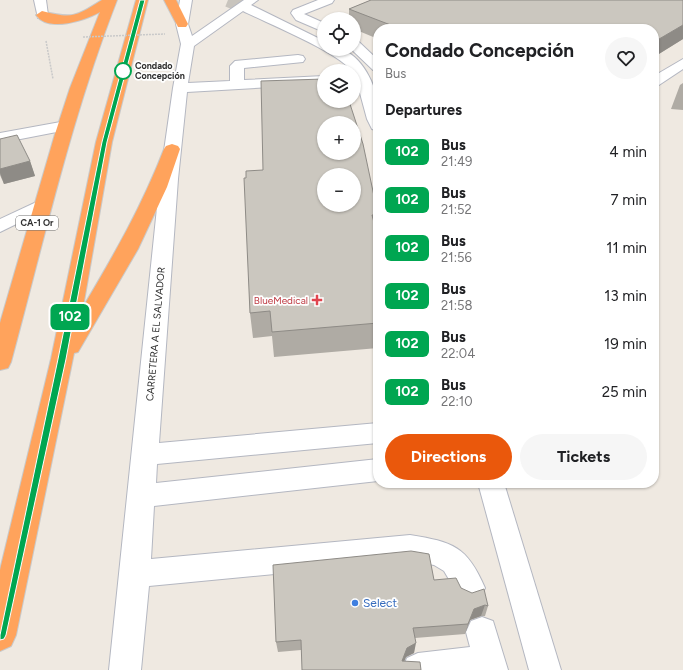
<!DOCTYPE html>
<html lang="en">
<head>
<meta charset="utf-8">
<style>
	:root { --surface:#fff; --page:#f6f6f6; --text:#202124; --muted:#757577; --accent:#ea580c }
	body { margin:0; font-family:Figtree,sans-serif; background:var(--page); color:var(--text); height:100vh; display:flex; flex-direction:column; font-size:15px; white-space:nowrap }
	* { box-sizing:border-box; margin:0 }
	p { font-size:13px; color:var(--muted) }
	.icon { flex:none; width:22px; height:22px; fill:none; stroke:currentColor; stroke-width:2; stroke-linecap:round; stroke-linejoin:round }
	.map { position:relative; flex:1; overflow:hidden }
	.details { position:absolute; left:373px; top:24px; width:286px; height:464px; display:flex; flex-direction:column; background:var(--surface); border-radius:16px; box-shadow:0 1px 3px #0004 }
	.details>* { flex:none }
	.badge { padding:0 8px; border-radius:6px; font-size:14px; line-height:26px }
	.fabs { position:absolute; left:317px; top:12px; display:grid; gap:8px }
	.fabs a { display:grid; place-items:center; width:44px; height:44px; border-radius:50%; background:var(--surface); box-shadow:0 1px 3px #0004; font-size:20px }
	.map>.badge { position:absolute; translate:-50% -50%; box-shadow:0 0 0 2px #fff }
	h2 { padding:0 12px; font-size:15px; line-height:36px }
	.round { display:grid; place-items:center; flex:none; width:42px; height:42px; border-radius:21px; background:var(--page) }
	.summary { display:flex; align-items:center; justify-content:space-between; height:68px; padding:0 12px }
	h1 { font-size:19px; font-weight:700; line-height:30px }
	.primary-button { display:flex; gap:8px; margin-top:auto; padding:8px 12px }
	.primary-button a { flex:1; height:46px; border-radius:24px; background:var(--accent); color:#fff; font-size:16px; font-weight:700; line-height:46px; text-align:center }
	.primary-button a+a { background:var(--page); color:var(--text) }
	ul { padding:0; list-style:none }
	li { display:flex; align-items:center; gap:12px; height:48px; padding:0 12px }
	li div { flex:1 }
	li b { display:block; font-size:15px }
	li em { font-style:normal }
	li .badge { min-width:44px; font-weight:700; text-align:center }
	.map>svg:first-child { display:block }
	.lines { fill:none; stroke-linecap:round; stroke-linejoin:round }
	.minor-tunnel { stroke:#c8c4bd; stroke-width:14; stroke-dasharray:14 6; stroke-linecap:butt }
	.minor-casing { stroke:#b4b7c1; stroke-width:2 }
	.highway-casing { stroke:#c9c9c9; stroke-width:2 }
	.path { stroke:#c9c9c9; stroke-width:1.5; stroke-dasharray:2 1; stroke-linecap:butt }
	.minor { fill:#fff; fill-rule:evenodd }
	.highway { fill:#ffa35c; fill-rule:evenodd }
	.path-bridge { stroke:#c9c9c9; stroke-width:1.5; stroke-dasharray:2 1; stroke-linecap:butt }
	.wall { fill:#afaba4 }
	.shaded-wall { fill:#8e8b86 }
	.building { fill:#cbc7bf; stroke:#8e8b86; fill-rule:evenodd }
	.line { fill:#00a651; stroke:#fff }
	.stop-dot { fill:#fff; stroke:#00a651; stroke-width:2 }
	.health-dot { fill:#e0444e; stroke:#fff; stroke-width:1.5 }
	.shop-dot { fill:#3f7fe0; stroke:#fff; stroke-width:1.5 }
	.labels { text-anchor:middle; stroke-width:3.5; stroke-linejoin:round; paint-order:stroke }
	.far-stop-label { font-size:9px; font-weight:bold; fill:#2e2e2e; stroke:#fff; text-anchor:start }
	.shield { fill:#fff; stroke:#6d6d6d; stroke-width:1 }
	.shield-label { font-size:9px; font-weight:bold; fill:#2e2e2e }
	.health-label { font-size:10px; fill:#be3a42; stroke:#fff; text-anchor:end }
	.street-label { font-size:10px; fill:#2e2e2e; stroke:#fff }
	.near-shop-label { font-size:12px; fill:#366cbe; stroke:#fff; text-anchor:start }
</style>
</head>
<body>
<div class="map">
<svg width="683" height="670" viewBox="0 0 683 670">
	<rect width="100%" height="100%" fill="#efe9e1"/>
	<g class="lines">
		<!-- minor-tunnel -->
		<path class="minor-tunnel" d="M228,0L245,7"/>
		<defs>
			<g id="minor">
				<path d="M34,0H46L48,15L46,18H38Z"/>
				<path d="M180,0H192L188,24L192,36L244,0H258L251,5L324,41V49C329,49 335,48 340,49C362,55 376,85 378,106C379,114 378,122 378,131L372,129L367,119L354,71H352C336,51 269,24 243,11L194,46L188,83L230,81V66L235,61L298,55L303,56L305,59L303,62L244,68V80L324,76V84L187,92L178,179L159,443L378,423V443L157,464L156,483L378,459V481L154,506L151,559L410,535C453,542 467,546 485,588L480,598L470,602L460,598L444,571L434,565L410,561L149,586L141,670H109L160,179L173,88L181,44L176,24Z"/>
				<path d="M318,0H334L332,3L304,14L324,23V32L296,20L291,13L293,10Z"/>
				<path d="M354,41L359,42L378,60V71L373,70L351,49H354Z"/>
				<path d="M683,59V69L659,85L654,86V76Z"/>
				<path d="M66,121L72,123L74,126L72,129L0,143V133Z"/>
				<path d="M43,199L49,200L52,204L49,208L0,232V219Z"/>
				<path d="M478,483H504L561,670H529Z"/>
				<path d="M482,617L493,621L508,670H402L407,658L418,653L470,647L466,632L471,621Z"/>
			</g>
			<g id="highway">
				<path d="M102,0H117C71,118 44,240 11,362L8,368L0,370V323L55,134L70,88L100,12C86,20 48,33 36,15L42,11C72,19 75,17 102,0Z"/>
				<path d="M136,0H148L112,142L83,307C114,255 142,206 164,149L166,146L172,144L178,146L180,149L167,187L138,249L78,352L74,353L16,635L11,646L0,651V570L51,359L96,142Z"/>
				<path d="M164,0H176L188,24L186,27H178Z"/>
			</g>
		</defs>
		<!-- minor casing -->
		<use href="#minor" class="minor-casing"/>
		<!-- highway casing -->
		<use href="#highway" class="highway-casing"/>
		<!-- path -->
		<path class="path" d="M46,41L53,79"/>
		<!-- minor -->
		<use href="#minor" class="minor"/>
		<!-- highway -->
		<use href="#highway" class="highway"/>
		<!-- path-bridge -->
		<path class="path-bridge" d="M83,37L165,34"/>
	</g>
	<!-- wall -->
	<g class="wall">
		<path d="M371,0H683V39L654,57V29H378V39L354,29V19H349V9Z"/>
		<path d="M683,83V110L671,109L680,85Z"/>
		<path d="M0,139L30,161L35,176L4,184L0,175Z"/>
		<path d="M263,170L378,215L377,235L378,238V348L274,357L272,336L253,338L250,313L246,178Z"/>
		<path d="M434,580L461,588L488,606L485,616H481L470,620L465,634L415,638L414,653L406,657L404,661L301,650L278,652L276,642Z"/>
	</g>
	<!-- shaded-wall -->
	<g class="shaded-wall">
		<path d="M683,25V39L654,57V42Z"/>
		<path d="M30,161L35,176L4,184L0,173V169Z"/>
		<path d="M485,605L481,616L470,620L465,634L468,624L474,609Z"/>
		<path d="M416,643L414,653L406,657L401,670L402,661L407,648Z"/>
	</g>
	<!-- building -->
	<g class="building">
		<path d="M371,0H683V25L654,42V29H401L349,9Z"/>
		<path d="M324,79V101H349L363,144L378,215H372L378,238V323L272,332L270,311L250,313L244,178H246V171L263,170L261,81ZM324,123H354V153H324ZM324,175H354V205H324Z"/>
		<path d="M17,135L30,161L0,169V139Z"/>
		<path d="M411,551L429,554L434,580L456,578L461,588L472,593L484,589L488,606L485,605L474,609L468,624L413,628L416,643L407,648L402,661L420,662L421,670H302L301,640L276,642L273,565Z"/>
	</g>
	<!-- line -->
	<path class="line" d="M140,0H145L107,142L66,359L6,635L4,639L0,640V635L58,359L102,142Z"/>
	<!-- markers -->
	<circle class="stop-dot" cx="123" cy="71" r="8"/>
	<path class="health-dot" d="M315 294h4v4h4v4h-4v4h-4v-4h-4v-4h4z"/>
	<circle class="shop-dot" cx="355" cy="603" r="4"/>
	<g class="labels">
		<!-- far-stop labels -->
		<g class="far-stop-label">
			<text x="135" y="69">Condado<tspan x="135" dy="10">Concepción</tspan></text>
		</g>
		<!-- shield labels -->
		<rect class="shield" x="16" y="216" width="42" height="14" rx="3"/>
		<g class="shield-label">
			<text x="37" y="226">CA-1 Or</text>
		</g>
		<!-- health labels -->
		<g class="health-label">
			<text x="308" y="304">BlueMedical</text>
		</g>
		<!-- street labels -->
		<g class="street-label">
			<text transform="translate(155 334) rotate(-85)" y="4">CARRETERA A EL SALVADOR</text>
		</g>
		<!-- near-shop labels -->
		<g class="near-shop-label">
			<text x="363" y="607">Select</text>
		</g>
	</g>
</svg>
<div class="fabs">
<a><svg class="icon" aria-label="locate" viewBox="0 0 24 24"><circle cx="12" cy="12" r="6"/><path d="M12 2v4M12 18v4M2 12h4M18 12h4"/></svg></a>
<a><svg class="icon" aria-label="layers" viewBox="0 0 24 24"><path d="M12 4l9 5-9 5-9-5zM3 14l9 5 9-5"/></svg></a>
<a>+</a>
<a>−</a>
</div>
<b class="badge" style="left:70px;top:317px;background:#00a651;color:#fff">102</b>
<section class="details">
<div class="summary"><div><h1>Condado Concepción</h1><p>Bus</p></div><a class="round"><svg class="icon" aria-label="heart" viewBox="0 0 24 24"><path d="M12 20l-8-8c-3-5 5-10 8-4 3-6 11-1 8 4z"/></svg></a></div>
<h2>Departures</h2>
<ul>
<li><span class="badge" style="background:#00a651;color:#fff">102</span><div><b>Bus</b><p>21:49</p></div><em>4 min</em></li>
<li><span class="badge" style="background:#00a651;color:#fff">102</span><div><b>Bus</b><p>21:52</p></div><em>7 min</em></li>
<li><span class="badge" style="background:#00a651;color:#fff">102</span><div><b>Bus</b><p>21:56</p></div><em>11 min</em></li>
<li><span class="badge" style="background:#00a651;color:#fff">102</span><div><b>Bus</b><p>21:58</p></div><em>13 min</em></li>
<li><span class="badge" style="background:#00a651;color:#fff">102</span><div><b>Bus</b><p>22:04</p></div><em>19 min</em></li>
<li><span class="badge" style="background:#00a651;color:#fff">102</span><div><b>Bus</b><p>22:10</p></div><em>25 min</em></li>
</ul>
<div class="primary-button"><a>Directions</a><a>Tickets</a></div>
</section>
</div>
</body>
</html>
